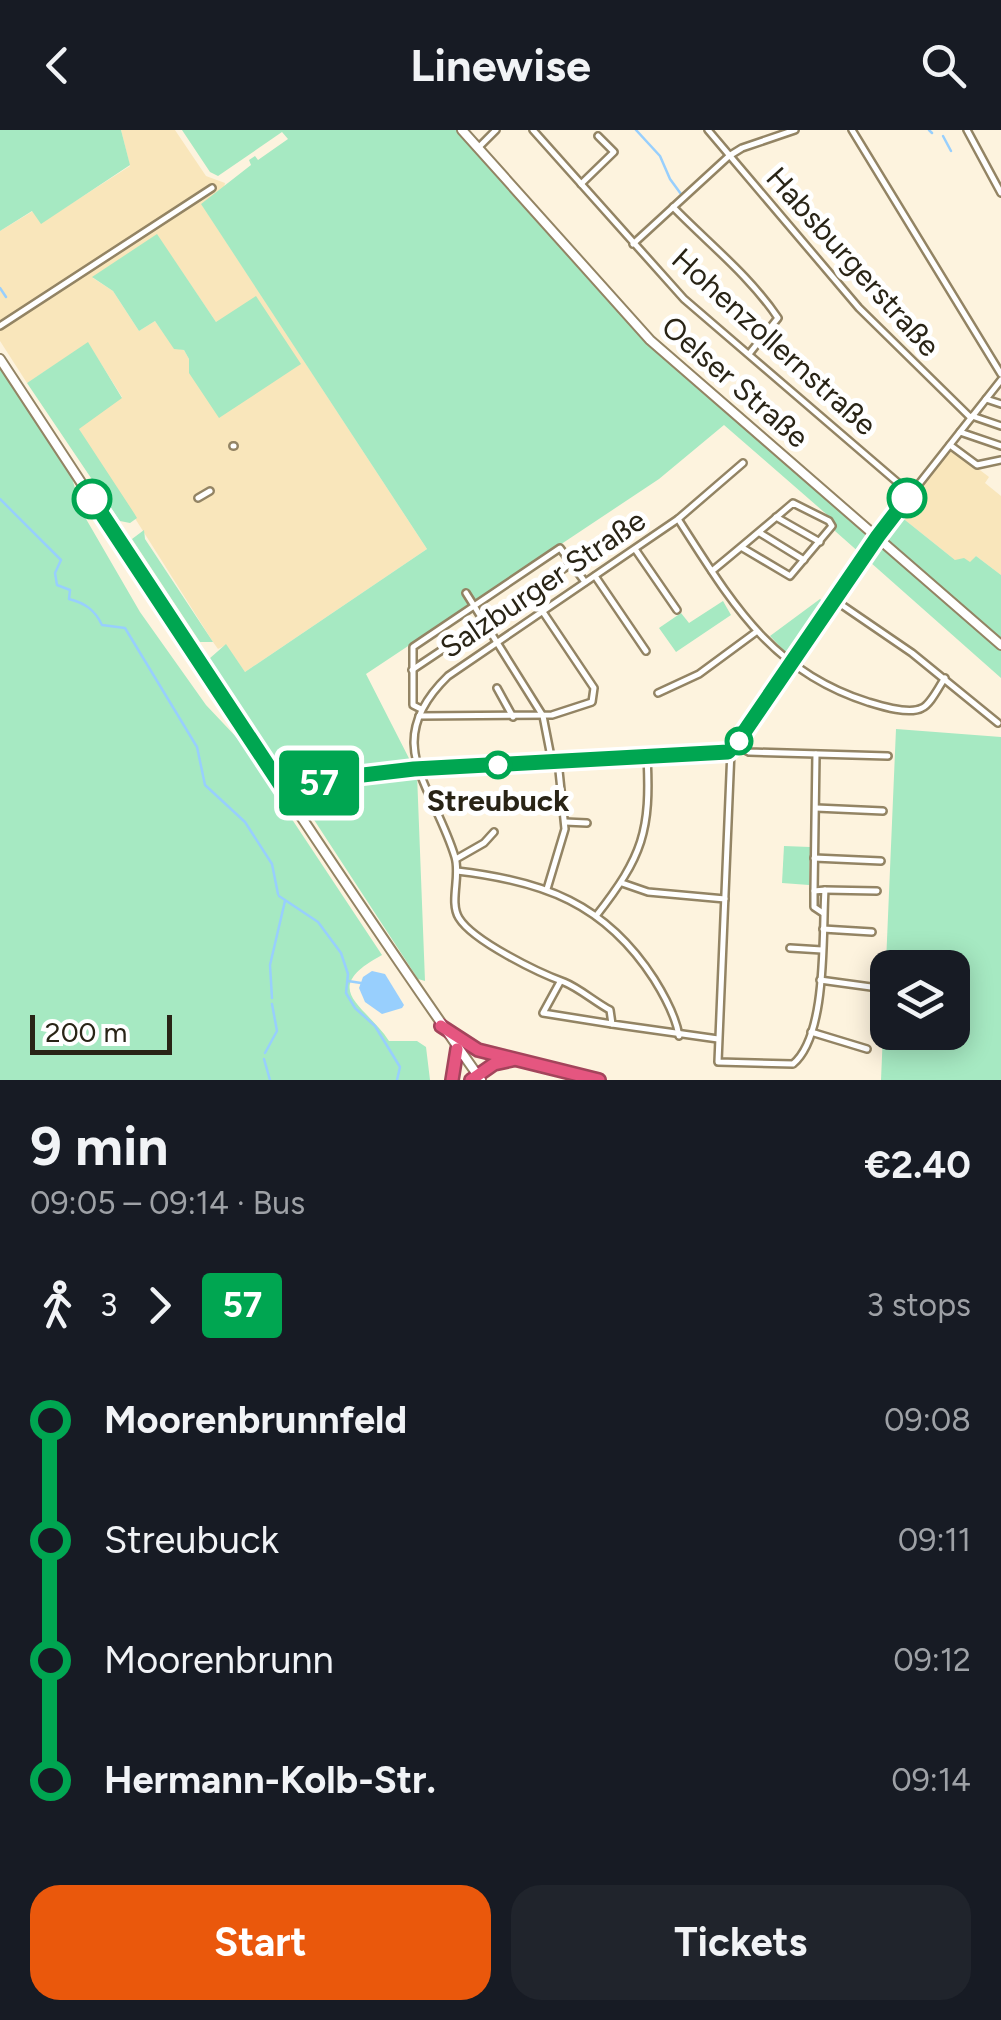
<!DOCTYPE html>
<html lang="en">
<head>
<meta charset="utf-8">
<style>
	:root { --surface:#171b24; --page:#20242c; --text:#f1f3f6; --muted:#9ea1a6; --accent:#ea580c }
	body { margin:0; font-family:Figtree,sans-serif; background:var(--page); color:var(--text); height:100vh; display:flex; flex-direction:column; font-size:38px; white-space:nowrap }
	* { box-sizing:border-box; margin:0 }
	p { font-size:32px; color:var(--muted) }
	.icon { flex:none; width:55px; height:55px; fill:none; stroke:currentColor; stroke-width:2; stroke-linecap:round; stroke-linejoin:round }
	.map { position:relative; height:950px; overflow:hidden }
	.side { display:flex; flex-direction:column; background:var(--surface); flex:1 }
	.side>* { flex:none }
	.badge { padding:0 20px; border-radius:8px; font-size:35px; line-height:65px }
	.tools { position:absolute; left:870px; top:820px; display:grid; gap:20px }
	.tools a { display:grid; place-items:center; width:100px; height:100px; border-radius:20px; background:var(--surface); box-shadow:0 5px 25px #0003; font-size:50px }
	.scale { position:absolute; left:30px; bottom:25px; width:142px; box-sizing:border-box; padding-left:10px; border:5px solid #292416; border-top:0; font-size:28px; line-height:35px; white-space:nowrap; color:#292416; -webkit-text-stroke:8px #fff; paint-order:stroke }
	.map>.badge { position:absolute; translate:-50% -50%; box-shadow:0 0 0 5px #fff }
	.legs { display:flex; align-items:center; gap:15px; height:110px; padding:0 30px; font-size:32px }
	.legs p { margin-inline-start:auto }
	.headline { display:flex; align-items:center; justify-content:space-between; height:170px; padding:0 30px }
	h1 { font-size:55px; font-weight:700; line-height:75px }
	.action { display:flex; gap:20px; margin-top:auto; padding:20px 30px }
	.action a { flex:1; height:115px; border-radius:30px; background:var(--accent); color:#fff; font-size:40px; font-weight:700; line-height:115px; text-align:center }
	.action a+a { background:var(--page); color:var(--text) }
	ul { padding:0 30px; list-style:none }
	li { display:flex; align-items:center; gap:35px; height:120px; font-size:38px }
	li i { display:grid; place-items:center; width:15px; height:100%; margin:0 12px; background:currentColor }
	li i::after { content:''; width:25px; height:25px; margin:-12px; border:8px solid; border-radius:50%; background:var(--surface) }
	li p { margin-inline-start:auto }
	li:first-child i { background:linear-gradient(#0000 50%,currentColor 0) }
	li:last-child i { background:linear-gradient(currentColor 50%,#0000 0) }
	header { display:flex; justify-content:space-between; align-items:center; height:130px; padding:0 30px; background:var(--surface); font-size:45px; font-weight:700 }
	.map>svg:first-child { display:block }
	.built { fill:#f9e6bb; fill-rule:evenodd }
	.green { fill:#a6e9c2; fill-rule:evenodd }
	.water { fill:#98cffd }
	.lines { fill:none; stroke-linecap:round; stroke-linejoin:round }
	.stream { stroke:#98cffd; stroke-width:2.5 }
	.street-casing { stroke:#938464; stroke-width:10 }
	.secondary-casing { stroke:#938464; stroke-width:12 }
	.highway-casing { stroke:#a3445b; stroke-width:16 }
	.street { stroke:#fff; stroke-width:5 }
	.secondary { stroke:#fff; stroke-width:8 }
	.highway { stroke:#e55680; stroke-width:11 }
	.line-1-casing { stroke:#fff; stroke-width:22 }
	.line-1 { stroke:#00a651; stroke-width:15 }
	.stop-1-dot { fill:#fff; stroke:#00a651; stroke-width:5 }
	.labels { text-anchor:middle; stroke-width:10; stroke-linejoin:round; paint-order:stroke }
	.street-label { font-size:30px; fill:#292416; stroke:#fff }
	.stop-label { font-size:30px; font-weight:bold; fill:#292416; stroke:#fff }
</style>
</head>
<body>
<header><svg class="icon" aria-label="back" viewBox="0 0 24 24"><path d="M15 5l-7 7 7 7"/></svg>Linewise<svg class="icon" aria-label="search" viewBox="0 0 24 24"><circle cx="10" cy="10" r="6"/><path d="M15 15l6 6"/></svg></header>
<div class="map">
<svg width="1001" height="950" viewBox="0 0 1001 950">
	<rect width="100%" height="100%" fill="#fdf3de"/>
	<!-- built -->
	<g class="built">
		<path d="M121,0H175L206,46L225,53L224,58L202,75L427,419L245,542L226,515L218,519L213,512L78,298L122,267L88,213L27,253L0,211V101L33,81L41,93L130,36ZM157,105L216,192L189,229L184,220L174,218L155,191L139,201L113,161L93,148Z"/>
		<path d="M951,318L989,347L985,353L1001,366V445L976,426L970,433L955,430L900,386Z"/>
	</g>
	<!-- green -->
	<g class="green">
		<path d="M0,0H121L130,35L41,94L32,81L0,101Z"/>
		<path d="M182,0H457L640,205L1001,520V548L835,401L836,394L832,389L724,295L659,349L366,544L417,644L425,851L418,849L209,529L226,514L245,542L427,419L201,74L251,35L249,30L255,26L258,30L288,9L282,2L218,46L210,42Z"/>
		<path d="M157,104L216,192L256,166L301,234L219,288L189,243V229L184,220L174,219L155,191L139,201L113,161L92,147Z"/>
		<path d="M88,212L122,268L79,299L134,383L137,388L130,393L120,391L27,253Z"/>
		<path d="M0,238L72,348L82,382L140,482L206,575L240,611L382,825C317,860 366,875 389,911H417L426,917L430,950H0Z"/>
		<path d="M900,386L955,430L964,428L970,432L976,426L1001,445V508L883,406Z"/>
		<path d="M144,400L145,409L213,512H200L132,409Z"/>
		<path d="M820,469L828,475L798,520L794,517L786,523L770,506Z"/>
		<path d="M723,471L731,485L676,522L659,498L681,483L689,493Z"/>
		<path d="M896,599L1001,607V950H881ZM888,838H952V902H888Z"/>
		<path d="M784,716L810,717L809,755L782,753Z"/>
	</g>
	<!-- water -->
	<path class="water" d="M372,841L385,844L404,875L402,878L382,884L365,872L359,858L363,847Z"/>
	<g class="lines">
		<!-- stream -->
		<g class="stream">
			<path d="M636,0L660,26L670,49L681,64"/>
			<path d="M929,0L932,3"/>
			<path d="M943,6L951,21"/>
			<path d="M0,158L6,167"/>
			<path d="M0,369L61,430L55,443L57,455L70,460L69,469C85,473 95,480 102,495L125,498L197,617L205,655L245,692L272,734L278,764"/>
			<path d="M279,766L318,792L341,823L348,844L346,863L355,878L375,896L400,937L397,950"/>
			<path d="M348,851L361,853"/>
			<path d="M272,868L270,835L285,771"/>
			<path d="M265,923L277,901L272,874"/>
			<path d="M264,929L270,950"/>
		</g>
		<defs>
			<g id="street">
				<path d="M533,0L684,169L911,364"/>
				<path d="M708,0L859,178L971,288"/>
				<path d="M852,0L1001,244"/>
				<path d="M967,0L1001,63"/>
				<path d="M478,18L496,0"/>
				<path d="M581,54L614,22L598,6"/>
				<path d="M673,77C709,114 749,145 778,188L749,224"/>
				<path d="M633,114L729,26L742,18L795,0"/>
				<path d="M0,196L212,58"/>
				<path d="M986,269L1001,274"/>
				<path d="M972,286L1001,296"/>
				<path d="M960,302L1001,316"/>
				<path d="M950,315L977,335L1001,330"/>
				<path d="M233,316H234"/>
				<path d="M198,368L210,361"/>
				<path d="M776,387L820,412"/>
				<path d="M678,389C731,471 770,541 868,572C881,576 909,585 922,578C931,574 939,556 945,548"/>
				<path d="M760,403L804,430"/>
				<path d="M878,406L1001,250"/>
				<path d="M635,419L677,480"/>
				<path d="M712,441C739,419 766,396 793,373L829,391L832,396L790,446L741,417"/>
				<path d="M595,446L646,521"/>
				<path d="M466,463L543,586L552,632"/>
				<path d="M836,471L912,523L998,593"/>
				<path d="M412,540L572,433"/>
				<path d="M497,558L513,587"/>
				<path d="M658,563L699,544L756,502"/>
				<path d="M421,579L413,575V517L560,418L585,452"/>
				<path d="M419,586L552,585L592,572L594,558L543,482"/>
				<path d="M736,615L749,622L888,626"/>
				<path d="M731,620L718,932L793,934C828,905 822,802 825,760L814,761L816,624"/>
				<path d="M816,678L883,681"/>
				<path d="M565,692L587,693"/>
				<path d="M814,728L881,731"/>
				<path d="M456,729L484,713L494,702"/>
				<path d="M457,741C543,751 605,773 654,849C664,865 676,887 679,906"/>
				<path d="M622,753L648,762L725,769"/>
				<path d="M547,759L565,699L558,631"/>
				<path d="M825,760L877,761"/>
				<path d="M814,761V777L823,783"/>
				<path d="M596,786C643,726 651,701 647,626"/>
				<path d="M823,799L872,802"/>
				<path d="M790,818L822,820"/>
				<path d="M820,850L871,857"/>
				<path d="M560,852L543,883L612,894"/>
				<path d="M811,902L867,919"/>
				<path d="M718,909L612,894L610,880C595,872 579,858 564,852C539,843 473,811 459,788C449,772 461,746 455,727C433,655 379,613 448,546L678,389L743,333"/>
			</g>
			<g id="secondary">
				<path d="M462,0L650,210L1001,515"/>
				<path d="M0,229C159,470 315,714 481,950"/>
				<path d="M288,666L337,648L414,639L728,621L736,615L878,406"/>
			</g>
			<g id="highway">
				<path d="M441,896L478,920L599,950"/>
				<path d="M452,950L457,919"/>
				<path d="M471,950L494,934L512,930"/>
			</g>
		</defs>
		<!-- street casing -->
		<use href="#street" class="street-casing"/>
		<!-- secondary casing -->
		<use href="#secondary" class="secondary-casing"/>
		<!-- highway casing -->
		<use href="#highway" class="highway-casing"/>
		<!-- street -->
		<use href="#street" class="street"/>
		<!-- secondary -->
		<use href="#secondary" class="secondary"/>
		<!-- highway -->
		<use href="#highway" class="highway"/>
	</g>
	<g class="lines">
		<defs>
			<path id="line-1" d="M92,369L288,666L337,648L414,639L728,622L736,614L878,406L907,368"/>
		</defs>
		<!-- line-1 casing -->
		<use href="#line-1" class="line-1-casing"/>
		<!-- line-1 -->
		<use href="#line-1" class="line-1"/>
	</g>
	<!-- markers -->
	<g class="stop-1-dot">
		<circle cx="907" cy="368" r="18"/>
		<circle cx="92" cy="369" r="18"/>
		<circle cx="739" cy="611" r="12"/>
		<circle cx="498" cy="635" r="12"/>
	</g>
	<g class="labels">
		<!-- street labels -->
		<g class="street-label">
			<text transform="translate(853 132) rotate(48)" y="10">Habsburgerstraße</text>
			<text transform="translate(774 212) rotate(42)" y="10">Hohenzollernstraße</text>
			<text transform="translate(735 252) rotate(41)" y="10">Oelser Straße</text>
			<text transform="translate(543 454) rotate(-34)" y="10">Salzburger Straße</text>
		</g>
		<!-- stop labels -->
		<g class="stop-label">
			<text x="498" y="681">Streubuck</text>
		</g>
	</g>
</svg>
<div class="tools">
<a><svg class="icon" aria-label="layers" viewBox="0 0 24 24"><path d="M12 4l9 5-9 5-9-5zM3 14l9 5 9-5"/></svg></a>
</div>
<div class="scale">200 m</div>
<b class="badge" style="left:319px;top:653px;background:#00a651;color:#fff">57</b>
</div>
<section class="side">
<div class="headline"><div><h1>9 min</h1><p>09:05 – 09:14 · Bus</p></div><b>€2.40</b></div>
<div class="legs"><svg class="icon" aria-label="walk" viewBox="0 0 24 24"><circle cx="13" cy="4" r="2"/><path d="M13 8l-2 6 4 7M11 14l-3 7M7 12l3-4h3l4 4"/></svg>3<svg class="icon" aria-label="forward" viewBox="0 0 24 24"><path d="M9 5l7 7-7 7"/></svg><b class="badge" style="background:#00a651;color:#fff">57</b><p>3 stops</p></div>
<ul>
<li><i style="color:#00a651"></i><b>Moorenbrunnfeld</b><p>09:08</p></li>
<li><i style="color:#00a651"></i><span>Streubuck</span><p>09:11</p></li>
<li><i style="color:#00a651"></i><span>Moorenbrunn</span><p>09:12</p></li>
<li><i style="color:#00a651"></i><b>Hermann-Kolb-Str.</b><p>09:14</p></li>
</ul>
<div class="action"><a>Start</a><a>Tickets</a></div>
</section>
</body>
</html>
